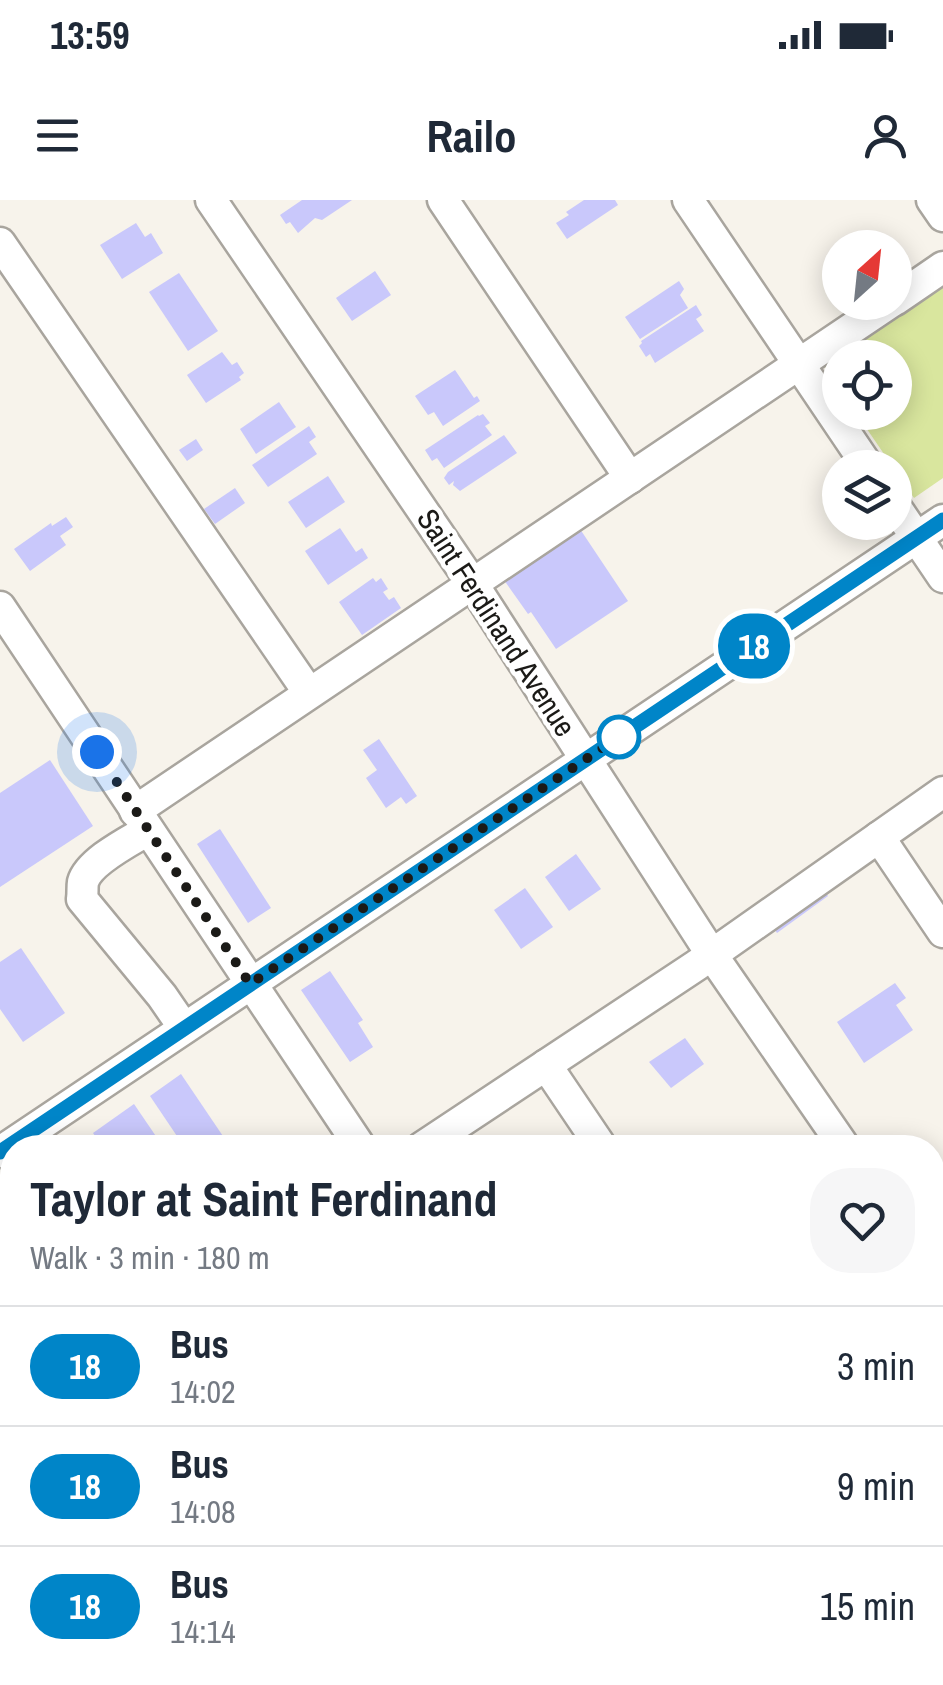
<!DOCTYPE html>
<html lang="en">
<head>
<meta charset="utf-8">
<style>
	:root { --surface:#fff; --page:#f6f6f7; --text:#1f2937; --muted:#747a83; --line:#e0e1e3 }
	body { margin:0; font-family:"Archivo Narrow",sans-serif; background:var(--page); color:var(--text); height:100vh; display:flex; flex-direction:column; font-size:38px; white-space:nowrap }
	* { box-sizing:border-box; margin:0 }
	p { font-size:32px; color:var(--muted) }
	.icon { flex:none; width:55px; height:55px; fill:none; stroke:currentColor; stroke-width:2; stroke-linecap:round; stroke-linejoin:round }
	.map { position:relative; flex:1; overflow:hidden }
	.sheet { position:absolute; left:0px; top:935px; width:945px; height:550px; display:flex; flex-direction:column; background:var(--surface); border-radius:40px 40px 0 0; box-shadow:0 5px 25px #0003 }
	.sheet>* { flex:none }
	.badge { padding:0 20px; border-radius:32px; font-size:35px; line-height:65px }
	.needle { width:65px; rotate:27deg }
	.tools { position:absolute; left:822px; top:30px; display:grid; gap:20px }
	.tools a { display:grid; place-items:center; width:90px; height:90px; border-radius:50%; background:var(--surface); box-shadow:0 5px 25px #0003; font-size:50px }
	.you { position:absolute; width:50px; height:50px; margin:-25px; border:8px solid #fff; border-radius:50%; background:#1a73e8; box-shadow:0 0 0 15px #1a73e833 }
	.map>.badge { position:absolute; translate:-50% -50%; box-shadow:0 0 0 5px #fff }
	.round { display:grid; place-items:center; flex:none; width:105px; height:105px; border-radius:40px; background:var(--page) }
	.overview { display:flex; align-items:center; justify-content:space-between; height:170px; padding:0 30px }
	h1 { font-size:48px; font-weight:800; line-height:75px }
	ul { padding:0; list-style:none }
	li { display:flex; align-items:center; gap:30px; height:120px; padding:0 30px; border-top:2px solid var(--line) }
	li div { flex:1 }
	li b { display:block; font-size:38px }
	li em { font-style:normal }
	li .badge { min-width:110px; font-weight:700; text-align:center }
	.status { display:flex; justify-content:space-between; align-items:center; height:70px; padding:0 50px; background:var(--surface); direction:ltr }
	.status svg { height:28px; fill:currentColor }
	header { display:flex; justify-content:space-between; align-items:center; height:130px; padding:0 30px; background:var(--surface); font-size:45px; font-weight:800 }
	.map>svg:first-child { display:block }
	.green { fill:#d9e69e }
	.building { fill:#c9c8fb }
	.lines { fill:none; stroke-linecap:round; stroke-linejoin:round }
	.minor-casing { stroke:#a9a59e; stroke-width:35 }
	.minor { stroke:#fff; stroke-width:30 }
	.line-casing { stroke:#fff; stroke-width:22 }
	.line { stroke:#0085c8; stroke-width:15 }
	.walk { stroke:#1b1a17; stroke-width:10; stroke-dasharray:0 18 }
	.stop-dot { fill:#fff; stroke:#0085c8; stroke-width:5 }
	.labels { text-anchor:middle; stroke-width:9; stroke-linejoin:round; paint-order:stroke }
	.street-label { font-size:30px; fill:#1b1a17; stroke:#fff }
</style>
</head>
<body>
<div class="status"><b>13:59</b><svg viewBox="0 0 49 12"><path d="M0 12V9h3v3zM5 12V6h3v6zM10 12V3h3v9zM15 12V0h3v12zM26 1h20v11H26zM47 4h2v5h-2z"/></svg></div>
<header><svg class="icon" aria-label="menu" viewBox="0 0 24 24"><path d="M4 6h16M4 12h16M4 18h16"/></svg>Railo<svg class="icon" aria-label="person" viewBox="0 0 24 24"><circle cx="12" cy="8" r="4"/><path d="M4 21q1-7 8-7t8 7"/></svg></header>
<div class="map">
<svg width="943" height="1485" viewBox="0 0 943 1485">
	<rect width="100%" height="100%" fill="#f7f3eb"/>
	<!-- green -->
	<g class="green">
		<path d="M943,83V278L914,298L856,213L895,212V158H840V189L823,164Z"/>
		<path d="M0,1168L12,1187V1214L0,1222Z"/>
	</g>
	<!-- building -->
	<g class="building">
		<path d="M302,0H352L322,20L315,18L298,33L290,22L286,24L280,15Z"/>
		<path d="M584,0H615L618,5L567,39L556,23L569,15L566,12Z"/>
		<path d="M136,23L145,37L151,33L163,53L122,79L100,45Z"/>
		<path d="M375,71L391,95L352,121L336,98Z"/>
		<path d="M179,73L218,131L188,151L149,92Z"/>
		<path d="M679,81L684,89L680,95L688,108L640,139L625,117Z"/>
		<path d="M696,105L702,115L696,119L704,131L655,163L650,154L646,157L639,146L642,143L641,141Z"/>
		<path d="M222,152L232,165L237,162L244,173L239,177L241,180L206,203L187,175Z"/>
		<path d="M455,170L474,198L477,196L480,201L443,226L434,212L428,215L415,196Z"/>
		<path d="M279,202L296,227L256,254L240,229Z"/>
		<path d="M483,214L490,223L485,226L492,235L444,268L437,258L432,261L425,250L478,215L479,216Z"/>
		<path d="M309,226L316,237L309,242L317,254L268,287L252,265Z"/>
		<path d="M504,235L517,253L460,291L453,285L454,281L449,285L444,278L448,272Z"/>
		<path d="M196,239L203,250L187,261L179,250Z"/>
		<path d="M328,276L345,302L306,328L288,302Z"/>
		<path d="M235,288L245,303L215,324L204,309Z"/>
		<path d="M66,317L73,327L60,336L66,345L30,371L14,349L51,323L52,326Z"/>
		<path d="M340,328L356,352L362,348L368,358L328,385L305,351Z"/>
		<path d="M580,329L628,401L556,449L531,412L528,414L504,380Z"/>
		<path d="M373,378L376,382L381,378L388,389L383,392L389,400L394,397L401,408L362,435L339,402Z"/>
		<path d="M379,539L417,596L406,604L401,597L386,608L366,578L377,570L363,550Z"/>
		<path d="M50,560L93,626L0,687V593Z"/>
		<path d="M220,629L271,708L248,723L197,644Z"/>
		<path d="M576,654L601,689L569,711L545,677Z"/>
		<path d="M818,682L828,696L777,733L767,719Z"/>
		<path d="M525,688L553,727L521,749L494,710Z"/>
		<path d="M21,748L65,813L23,842L0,809V762Z"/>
		<path d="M330,771L363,820L358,823L373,847L350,862L301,790Z"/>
		<path d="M895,783L906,798L896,805L913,830L864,863L837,822Z"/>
		<path d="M685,838L704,864L671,888L649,862Z"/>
		<path d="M181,874L231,948H185L150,896Z"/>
		<path d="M134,904L164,948H103L93,933Z"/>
		<path d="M943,972V1003L932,987V979Z"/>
		<path d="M12,1018V1042L1,1026Z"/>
		<path d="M943,1213V1236L932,1243V1220Z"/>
		<path d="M12,1280V1328L7,1332L0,1321V1288Z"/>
		<path d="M4,1408L12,1420V1437L0,1445V1411Z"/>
	</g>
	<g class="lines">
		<defs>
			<g id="minor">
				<path d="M211,0L472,383L712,755L845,948"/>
				<path d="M443,0L630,278"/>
				<path d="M688,0L869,268"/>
				<path d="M932,0L943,16"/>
				<path d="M0,43L309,493"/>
				<path d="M895,100L943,67"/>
				<path d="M895,306L943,377"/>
				<path d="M0,407L361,948"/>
				<path d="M135,611L891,102"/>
				<path d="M148,630C130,641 89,661 83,682C82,688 83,693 82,699L162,796L184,828"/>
				<path d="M879,637L943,732"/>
				<path d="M546,865L602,948"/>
				<path d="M421,948L697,765L943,592"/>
				<path d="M0,952L943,320"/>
				<path d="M932,1075L943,1090"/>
				<path d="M0,1124L12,1143"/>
				<path d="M0,1235L12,1227"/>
				<path d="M932,1437L943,1453"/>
				<path d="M236,1472L244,1485"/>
				<path d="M478,1472L486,1485"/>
				<path d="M711,1472L719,1485"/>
				<path d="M0,1473L8,1485"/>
				<path d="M896,1485L914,1472"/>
			</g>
		</defs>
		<!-- minor casing -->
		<use href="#minor" class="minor-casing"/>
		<!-- minor -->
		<use href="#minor" class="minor"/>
	</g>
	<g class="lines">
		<defs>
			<path id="line" d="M0,952L943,320"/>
		</defs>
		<!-- line casing -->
		<use href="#line" class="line-casing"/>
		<!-- line -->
		<use href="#line" class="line"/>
		<!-- walk -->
		<path class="walk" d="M97,552L250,784L619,537"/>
	</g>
	<!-- markers -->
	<circle class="stop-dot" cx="619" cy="537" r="20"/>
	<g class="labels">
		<!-- street labels -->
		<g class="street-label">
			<text transform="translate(496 423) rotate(57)" y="10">Saint Ferdinand Avenue</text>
		</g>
	</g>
</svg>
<div class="tools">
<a><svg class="needle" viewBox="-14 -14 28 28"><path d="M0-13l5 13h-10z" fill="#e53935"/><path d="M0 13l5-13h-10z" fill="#747a83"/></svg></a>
<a><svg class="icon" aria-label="locate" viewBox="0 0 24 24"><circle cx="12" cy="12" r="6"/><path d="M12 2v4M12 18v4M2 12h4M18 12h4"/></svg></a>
<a><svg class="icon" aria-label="layers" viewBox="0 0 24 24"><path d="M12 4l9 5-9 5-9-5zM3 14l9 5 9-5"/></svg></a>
</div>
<div class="you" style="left:97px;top:552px"></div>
<b class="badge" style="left:754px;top:446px;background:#0085c8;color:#fff">18</b>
<section class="sheet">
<div class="overview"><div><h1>Taylor at Saint Ferdinand</h1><p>Walk · 3 min · 180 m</p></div><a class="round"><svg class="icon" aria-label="heart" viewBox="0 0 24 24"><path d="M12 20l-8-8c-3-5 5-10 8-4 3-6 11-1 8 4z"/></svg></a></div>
<ul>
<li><span class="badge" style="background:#0085c8;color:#fff">18</span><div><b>Bus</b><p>14:02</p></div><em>3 min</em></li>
<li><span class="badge" style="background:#0085c8;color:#fff">18</span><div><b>Bus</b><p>14:08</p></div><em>9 min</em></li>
<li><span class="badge" style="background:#0085c8;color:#fff">18</span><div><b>Bus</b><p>14:14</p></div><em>15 min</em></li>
</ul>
</section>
</div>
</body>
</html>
